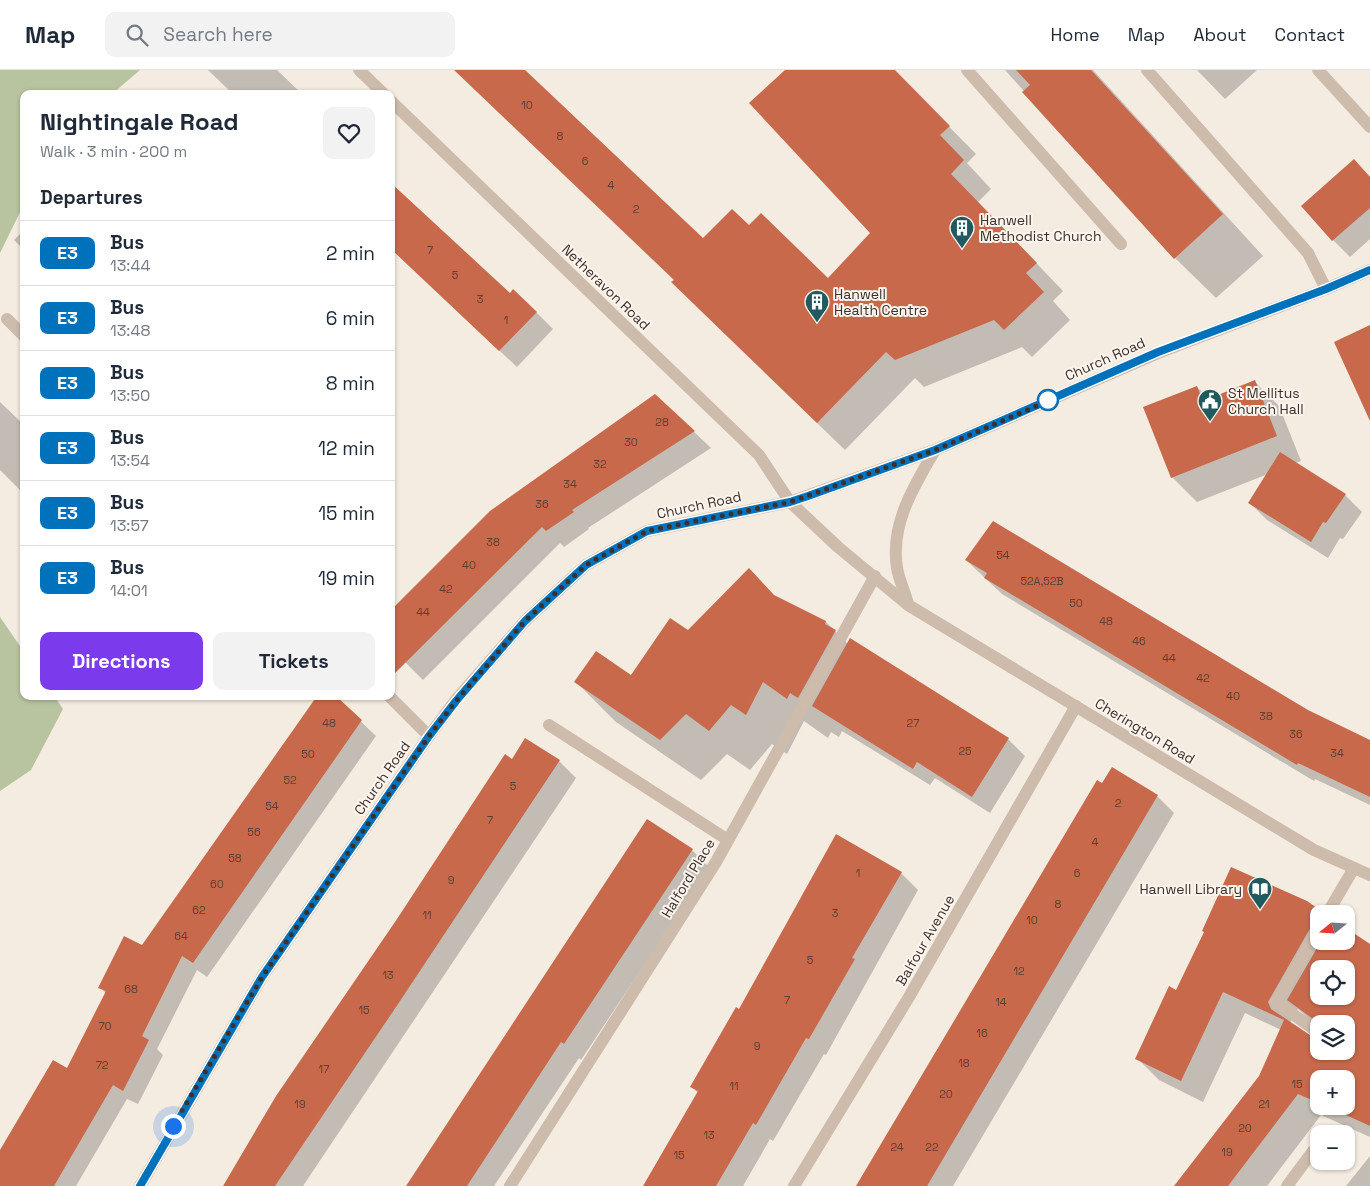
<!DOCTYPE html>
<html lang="en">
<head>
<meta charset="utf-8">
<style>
	:root { --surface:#fff; --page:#f2f2f3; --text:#1f2937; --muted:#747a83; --line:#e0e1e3; --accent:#7c3aed }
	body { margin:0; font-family:"Space Grotesk",sans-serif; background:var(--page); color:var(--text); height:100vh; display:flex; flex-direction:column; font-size:19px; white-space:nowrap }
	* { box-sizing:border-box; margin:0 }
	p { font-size:16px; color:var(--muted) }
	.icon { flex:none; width:28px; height:28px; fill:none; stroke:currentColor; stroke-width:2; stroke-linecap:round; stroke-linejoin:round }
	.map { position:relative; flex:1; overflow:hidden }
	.sheet { position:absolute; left:20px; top:20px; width:375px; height:610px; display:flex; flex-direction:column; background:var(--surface); border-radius:10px; box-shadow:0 1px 4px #0004 }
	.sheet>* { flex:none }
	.badge { padding:0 10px; border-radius:8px; font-size:18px; line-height:32px }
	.needle { width:32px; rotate:252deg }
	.fabs { position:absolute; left:1310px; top:835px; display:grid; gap:10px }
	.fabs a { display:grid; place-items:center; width:45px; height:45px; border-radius:10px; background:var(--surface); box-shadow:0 1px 4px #0004; font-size:25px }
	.you { position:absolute; width:25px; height:25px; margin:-12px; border:4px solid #fff; border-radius:50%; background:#1a73e8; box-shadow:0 0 0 8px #1a73e833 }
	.map>.badge { position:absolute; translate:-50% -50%; box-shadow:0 0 0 2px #fff }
	h2 { padding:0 20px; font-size:19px; line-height:45px }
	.round { display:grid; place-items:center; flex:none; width:52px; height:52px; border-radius:10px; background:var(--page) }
	.head { display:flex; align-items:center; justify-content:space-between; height:85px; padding:0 20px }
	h1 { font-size:24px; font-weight:800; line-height:38px }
	.primary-button { display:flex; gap:10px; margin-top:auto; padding:10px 20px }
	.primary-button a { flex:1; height:58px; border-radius:10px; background:var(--accent); color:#fff; font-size:20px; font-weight:800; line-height:58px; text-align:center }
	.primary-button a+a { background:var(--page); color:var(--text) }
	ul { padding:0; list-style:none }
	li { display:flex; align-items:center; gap:15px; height:65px; padding:0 20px; border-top:1px solid var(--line) }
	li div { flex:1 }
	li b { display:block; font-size:19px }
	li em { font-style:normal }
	li .badge { min-width:55px; font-weight:700; text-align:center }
	header { display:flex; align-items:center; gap:30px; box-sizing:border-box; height:70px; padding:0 25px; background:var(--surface); border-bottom:1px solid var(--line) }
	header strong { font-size:24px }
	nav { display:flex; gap:28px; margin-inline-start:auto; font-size:18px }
	.search { width:350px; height:45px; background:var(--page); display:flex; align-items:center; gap:12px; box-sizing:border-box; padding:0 18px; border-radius:10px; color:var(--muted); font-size:19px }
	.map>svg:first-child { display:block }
	.green { fill:#b8c4a0 }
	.shadow { fill:#0003; fill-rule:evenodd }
	.building { fill:#c8694b; fill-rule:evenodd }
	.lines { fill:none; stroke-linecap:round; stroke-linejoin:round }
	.service { stroke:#cdbbac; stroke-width:12 }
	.minor { stroke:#cdbbac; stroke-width:12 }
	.tertiary { stroke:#cdbbac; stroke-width:12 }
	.line-casing { stroke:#fff; stroke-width:11 }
	.line { stroke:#0072bc; stroke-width:8 }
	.walk { stroke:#3b302b; stroke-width:5; stroke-dasharray:0 9 }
	.stop-dot { fill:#fff; stroke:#0072bc; stroke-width:2.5 }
	.labels { text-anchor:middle; stroke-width:4; stroke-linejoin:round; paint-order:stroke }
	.number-label { font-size:11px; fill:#5e3e33 }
	.poi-label { font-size:14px; fill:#3b302b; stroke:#fbf5ee; text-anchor:start }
	.street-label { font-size:14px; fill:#3b302b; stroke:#fbf5ee }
</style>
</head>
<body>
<header>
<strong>Map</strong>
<div class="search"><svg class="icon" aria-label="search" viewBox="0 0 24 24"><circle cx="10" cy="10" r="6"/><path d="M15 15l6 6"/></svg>Search here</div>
<nav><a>Home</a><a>Map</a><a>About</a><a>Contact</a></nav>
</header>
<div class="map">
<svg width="1370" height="1116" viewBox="0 0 1370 1116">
	<rect width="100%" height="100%" fill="#f4ebe1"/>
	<!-- green -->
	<g class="green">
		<path d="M0,0H140L112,24H24V134L0,183Z"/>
		<path d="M0,547L24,582V626H54L63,639L31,700L0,721Z"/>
	</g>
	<!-- shadow -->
	<g class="shadow">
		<path d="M208,0H277L302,24H233Z"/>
		<path d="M456,0H525L703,170L749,157L828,210L872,163L786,0H893L976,84L967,93L991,119L978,132L1063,221L1053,231L1070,250L1032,287L1022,277L924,317L915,308L845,380L700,240L675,210Z"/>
		<path d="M1005,0H1093L1263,186L1216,228L1175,188Z"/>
		<path d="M1197,0H1257L1225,29Z"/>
		<path d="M1354,91L1370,107V169L1350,187L1333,170Z"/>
		<path d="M24,160V180L14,170Z"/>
		<path d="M391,179L536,242L553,259L517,297Z"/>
		<path d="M1255,312L1279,336L1301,391L1295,393L1345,425L1362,442L1343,469L1340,468L1328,488L1267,450L1250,433L1268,404L1197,432L1172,407L1197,317L1210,330Z"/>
		<path d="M655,325L711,378L588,458L589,459L564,477L560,473L423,610L391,578Z"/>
		<path d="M0,332L24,355V424L0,400Z"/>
		<path d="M966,490L1370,671V735L1315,709L1314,711L1002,524Z"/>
		<path d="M776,527L826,552L848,574L850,570L1008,669L1025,686L990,743L935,708L930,715L842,661L839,667L831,662L828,668L804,651L787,684L772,674L750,700L727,684L701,710L616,652L576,612L631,607L688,561Z"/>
		<path d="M334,626L376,666L207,907L197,900L157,979L163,985L138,1034L127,1029L76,1116H0V1083L67,1000L106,924L100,917L143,877Z"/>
		<path d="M513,690L559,691L576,708L303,1116H225Z"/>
		<path d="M1102,715L1157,726L1174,743L953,1116H858Z"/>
		<path d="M692,780L709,797L581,990L579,988L494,1116H407Z"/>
		<path d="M901,803L918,820L826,985L824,984L773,1071L770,1069L743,1116H644L698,1023L692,1017L739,940Z"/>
		<path d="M1319,841L1322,844H1319V871H1346L1370,876V1067L1321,1045L1267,1116H1176L1260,1006L1281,960L1245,943L1203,1032L1159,1010L1137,988L1177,922ZM1319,899H1346V926H1319ZM1298,939L1319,958V954H1346V981H1319L1290,953ZM1319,1009H1346V1036H1319Z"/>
		<path d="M1370,1086V1116H1346Z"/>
	</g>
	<!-- building -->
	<g class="building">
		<path d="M454,0H525L703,168L732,139L749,155L761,143L828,208L870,163L749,33L785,0H895L950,56L940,65L964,90L951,104L1037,193L1026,203L1044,222L1004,260L994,250L895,290L886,282L817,353L671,212L674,210Z"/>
		<path d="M1016,0H1091L1223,144L1174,189L1022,22L1030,15Z"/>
		<path d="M1354,89L1370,107V138L1332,171L1301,136Z"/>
		<path d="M391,113L510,223L513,219L537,242L499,281L391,179Z"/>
		<path d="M1370,255V351L1334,272Z"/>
		<path d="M1255,310L1277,366L1171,408L1143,337L1197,316L1203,331Z"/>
		<path d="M655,324L695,361L572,440L574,442L546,461L542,457L391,607V540L490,441Z"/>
		<path d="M1280,382L1346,424L1326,453L1323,452L1311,472L1248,433Z"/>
		<path d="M993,451L1308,640L1370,670V727L1298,693L1297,695L984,508L987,503L965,490Z"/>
		<path d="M749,498L774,525L826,551L825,554L836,560L798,628L790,623L787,629L763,612L746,645L731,635L709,661L686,644L660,670L574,612L596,581L631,605L670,548L688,560Z"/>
		<path d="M850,568L1009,668L972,727L917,692L913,699L812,636Z"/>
		<path d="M317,626H336L362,650L193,893L182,886L142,966L149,970L123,1021L113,1015L54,1116H0V1080L53,990L67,998L106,921L98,918L124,866L142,875Z"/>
		<path d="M525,668L560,690L396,937L275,1116H223L276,1026L397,849L505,684L512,689Z"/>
		<path d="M1112,697L1158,725L927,1116H856L1097,710L1102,713Z"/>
		<path d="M647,749L693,779L564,974L561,972L467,1116H406Z"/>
		<path d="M836,764L902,802L852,888L855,889L809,969L806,968L756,1055L753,1053L716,1116H643L698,1021L690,1017L736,937L739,939Z"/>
		<path d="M1231,797L1307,831L1320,840L1319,851L1312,855L1268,932L1271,939L1319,971V981H1346V954H1320L1287,930L1321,871H1346V858L1370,874V1056L1326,1036H1346V1009H1319V1033L1298,1024L1228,1116H1174L1259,1006L1284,950L1223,922L1181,1011L1135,989L1169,916L1176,920L1204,862L1202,861ZM1319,899H1346V926H1319Z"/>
	</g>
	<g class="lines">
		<!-- service -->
		<g class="service">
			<path d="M967,0L1121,174"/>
			<path d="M1318,0L1370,57"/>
			<path d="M549,655L728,770"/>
			<path d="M1327,844L1354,798"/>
			<path d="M1319,859L1276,932L1319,963"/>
		</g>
		<!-- minor -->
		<g class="minor">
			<path d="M359,0L384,24"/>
			<path d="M1147,0L1308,183L1326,219"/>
			<path d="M391,31L759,385L790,432"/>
			<path d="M7,249L24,266"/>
			<path d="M389,626L429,666"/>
			<path d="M510,1116L716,792L875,506"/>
			<path d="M794,1116L909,927L1076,636"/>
			<path d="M1287,1116L1313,1081"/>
		</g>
		<!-- tertiary -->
		<g class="tertiary">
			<path d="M790,432L838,477L908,535L1314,780L1370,805"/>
			<path d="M908,534C905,522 899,510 897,498C890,454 914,416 935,380"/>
			<path d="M140,1116L262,907L429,666L455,631L525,551L586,495L647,461L790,432L935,380L1158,283L1326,219L1370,200"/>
		</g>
	</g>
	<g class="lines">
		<defs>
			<path id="line" d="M140,1116L262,907L429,666L456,631L525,551L586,495L647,461L790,432L808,426L935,380L1158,282L1326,219L1370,200"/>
		</defs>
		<!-- line casing -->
		<use href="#line" class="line-casing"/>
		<!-- line -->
		<use href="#line" class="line"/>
		<!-- walk -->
		<path class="walk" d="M173,1056L262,907L429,666L456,631L525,551L586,495L647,461L790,432L935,380L1055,328L1048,330"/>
	</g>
	<!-- icons -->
	<defs>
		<symbol id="building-pin" viewBox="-11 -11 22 30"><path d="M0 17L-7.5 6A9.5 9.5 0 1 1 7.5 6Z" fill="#1f5a5e" stroke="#fbf5ee"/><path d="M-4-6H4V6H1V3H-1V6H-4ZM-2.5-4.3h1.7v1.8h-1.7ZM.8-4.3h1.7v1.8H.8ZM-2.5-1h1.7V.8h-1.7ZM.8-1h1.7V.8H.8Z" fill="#fff"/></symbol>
		<symbol id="civic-pin" viewBox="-11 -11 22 30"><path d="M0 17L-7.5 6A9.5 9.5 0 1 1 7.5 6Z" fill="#1f5a5e" stroke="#fbf5ee"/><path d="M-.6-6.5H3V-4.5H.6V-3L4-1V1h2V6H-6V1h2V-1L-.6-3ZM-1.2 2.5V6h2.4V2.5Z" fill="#fff"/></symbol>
		<symbol id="library-pin" viewBox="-11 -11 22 30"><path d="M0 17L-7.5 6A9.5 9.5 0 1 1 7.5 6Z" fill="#1f5a5e" stroke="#fbf5ee"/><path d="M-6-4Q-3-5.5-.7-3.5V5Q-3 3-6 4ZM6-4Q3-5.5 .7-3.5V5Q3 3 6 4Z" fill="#fff"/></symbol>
	</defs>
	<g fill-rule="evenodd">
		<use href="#building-pin" x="948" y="144" width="28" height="38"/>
		<use href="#building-pin" x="803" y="218" width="28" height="38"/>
		<use href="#civic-pin" x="1196" y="317" width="28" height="38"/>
		<use href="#library-pin" x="1246" y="805" width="28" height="38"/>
	</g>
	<!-- markers -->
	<circle class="stop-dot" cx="1048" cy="330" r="10"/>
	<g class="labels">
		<!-- number labels -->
		<g class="number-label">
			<text x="527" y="39">10</text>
			<text x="560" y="70">8</text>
			<text x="585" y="95">6</text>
			<text x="611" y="119">4</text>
			<text x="636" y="143">2</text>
			<text x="430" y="184">7</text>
			<text x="455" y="209">5</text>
			<text x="480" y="233">3</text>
			<text x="506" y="254">1</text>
			<text x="662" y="356">28</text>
			<text x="631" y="376">30</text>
			<text x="600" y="398">32</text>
			<text x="570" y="418">34</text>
			<text x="542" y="438">36</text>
			<text x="493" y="476">38</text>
			<text x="1003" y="489">54</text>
			<text x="469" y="499">40</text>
			<text x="1042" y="515">52A,52B</text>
			<text x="446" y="523">42</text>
			<text x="1076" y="537">50</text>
			<text x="423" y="546">44</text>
			<text x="1106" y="555">48</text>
			<text x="1139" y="575">46</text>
			<text x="1169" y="592">44</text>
			<text x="1203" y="612">42</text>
			<text x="1233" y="630">40</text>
			<text x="1266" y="650">38</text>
			<text x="329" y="657">48</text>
			<text x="913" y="657">27</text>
			<text x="1296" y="668">36</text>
			<text x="965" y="685">25</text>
			<text x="1337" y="687">34</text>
			<text x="308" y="688">50</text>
			<text x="290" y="714">52</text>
			<text x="513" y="720">5</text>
			<text x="1118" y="737">2</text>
			<text x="272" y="740">54</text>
			<text x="490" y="754">7</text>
			<text x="254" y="766">56</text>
			<text x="1095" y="776">4</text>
			<text x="235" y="792">58</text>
			<text x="858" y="807">1</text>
			<text x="1077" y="807">6</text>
			<text x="451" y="814">9</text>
			<text x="217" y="818">60</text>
			<text x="1058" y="838">8</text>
			<text x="199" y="844">62</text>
			<text x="835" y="847">3</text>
			<text x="427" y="849">11</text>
			<text x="1032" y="854">10</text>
			<text x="181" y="870">64</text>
			<text x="810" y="894">5</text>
			<text x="1019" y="905">12</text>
			<text x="388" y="909">13</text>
			<text x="131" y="923">68</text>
			<text x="787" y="934">7</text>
			<text x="1001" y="936">14</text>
			<text x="364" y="944">15</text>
			<text x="105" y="960">70</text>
			<text x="982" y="967">16</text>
			<text x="757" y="980">9</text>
			<text x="964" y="997">18</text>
			<text x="102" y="999">72</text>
			<text x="324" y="1003">17</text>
			<text x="1297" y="1018">15</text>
			<text x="734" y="1020">11</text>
			<text x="946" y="1028">20</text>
			<text x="300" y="1038">19</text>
			<text x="1264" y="1038">21</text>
			<text x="1245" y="1062">20</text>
			<text x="709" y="1069">13</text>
			<text x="897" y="1081">24</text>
			<text x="932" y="1081">22</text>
			<text x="1227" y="1086">19</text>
			<text x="679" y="1089">15</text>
		</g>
		<!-- poi labels -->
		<g class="poi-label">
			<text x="980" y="155">Hanwell<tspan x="980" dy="16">Methodist Church</tspan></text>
			<text x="834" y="229">Hanwell<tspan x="834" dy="16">Health Centre</tspan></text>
			<text x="1228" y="328">St Mellitus<tspan x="1228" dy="16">Church Hall</tspan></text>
			<text x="1242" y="824" text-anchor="end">Hanwell Library</text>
		</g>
		<!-- street labels -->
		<g class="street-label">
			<text transform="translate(606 217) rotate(44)" y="5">Netheravon Road</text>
			<text transform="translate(1105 289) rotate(-24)" y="5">Church Road</text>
			<text transform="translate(699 435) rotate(-12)" y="5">Church Road</text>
			<text transform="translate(1145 661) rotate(31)" y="5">Cherington Road</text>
			<text transform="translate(382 708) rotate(-55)" y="5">Church Road</text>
			<text transform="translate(688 808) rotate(-59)" y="5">Halford Place</text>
			<text transform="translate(925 870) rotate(-60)" y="5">Balfour Avenue</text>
		</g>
	</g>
</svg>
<div class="fabs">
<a><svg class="needle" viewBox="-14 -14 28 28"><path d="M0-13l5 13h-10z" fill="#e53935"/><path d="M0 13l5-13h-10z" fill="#747a83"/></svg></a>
<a><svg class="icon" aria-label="locate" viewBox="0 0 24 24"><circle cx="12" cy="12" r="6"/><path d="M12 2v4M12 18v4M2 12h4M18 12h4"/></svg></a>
<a><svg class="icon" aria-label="layers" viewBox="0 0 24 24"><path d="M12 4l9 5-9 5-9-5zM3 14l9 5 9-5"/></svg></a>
<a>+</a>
<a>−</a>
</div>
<div class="you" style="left:173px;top:1056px"></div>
<section class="sheet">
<div class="head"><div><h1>Nightingale Road</h1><p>Walk · 3 min · 200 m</p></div><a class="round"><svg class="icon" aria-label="heart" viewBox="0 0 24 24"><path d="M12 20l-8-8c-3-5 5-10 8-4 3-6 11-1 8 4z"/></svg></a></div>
<h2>Departures</h2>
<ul>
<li><span class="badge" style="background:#0072bc;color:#fff">E3</span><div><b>Bus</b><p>13:44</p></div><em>2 min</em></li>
<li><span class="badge" style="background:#0072bc;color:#fff">E3</span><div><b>Bus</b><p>13:48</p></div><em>6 min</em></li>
<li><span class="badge" style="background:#0072bc;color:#fff">E3</span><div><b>Bus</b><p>13:50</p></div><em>8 min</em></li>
<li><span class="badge" style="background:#0072bc;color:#fff">E3</span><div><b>Bus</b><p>13:54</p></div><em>12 min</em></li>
<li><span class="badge" style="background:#0072bc;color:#fff">E3</span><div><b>Bus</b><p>13:57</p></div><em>15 min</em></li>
<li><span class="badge" style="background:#0072bc;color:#fff">E3</span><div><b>Bus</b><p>14:01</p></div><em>19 min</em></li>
</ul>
<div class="primary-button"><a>Directions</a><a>Tickets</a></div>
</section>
</div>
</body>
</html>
